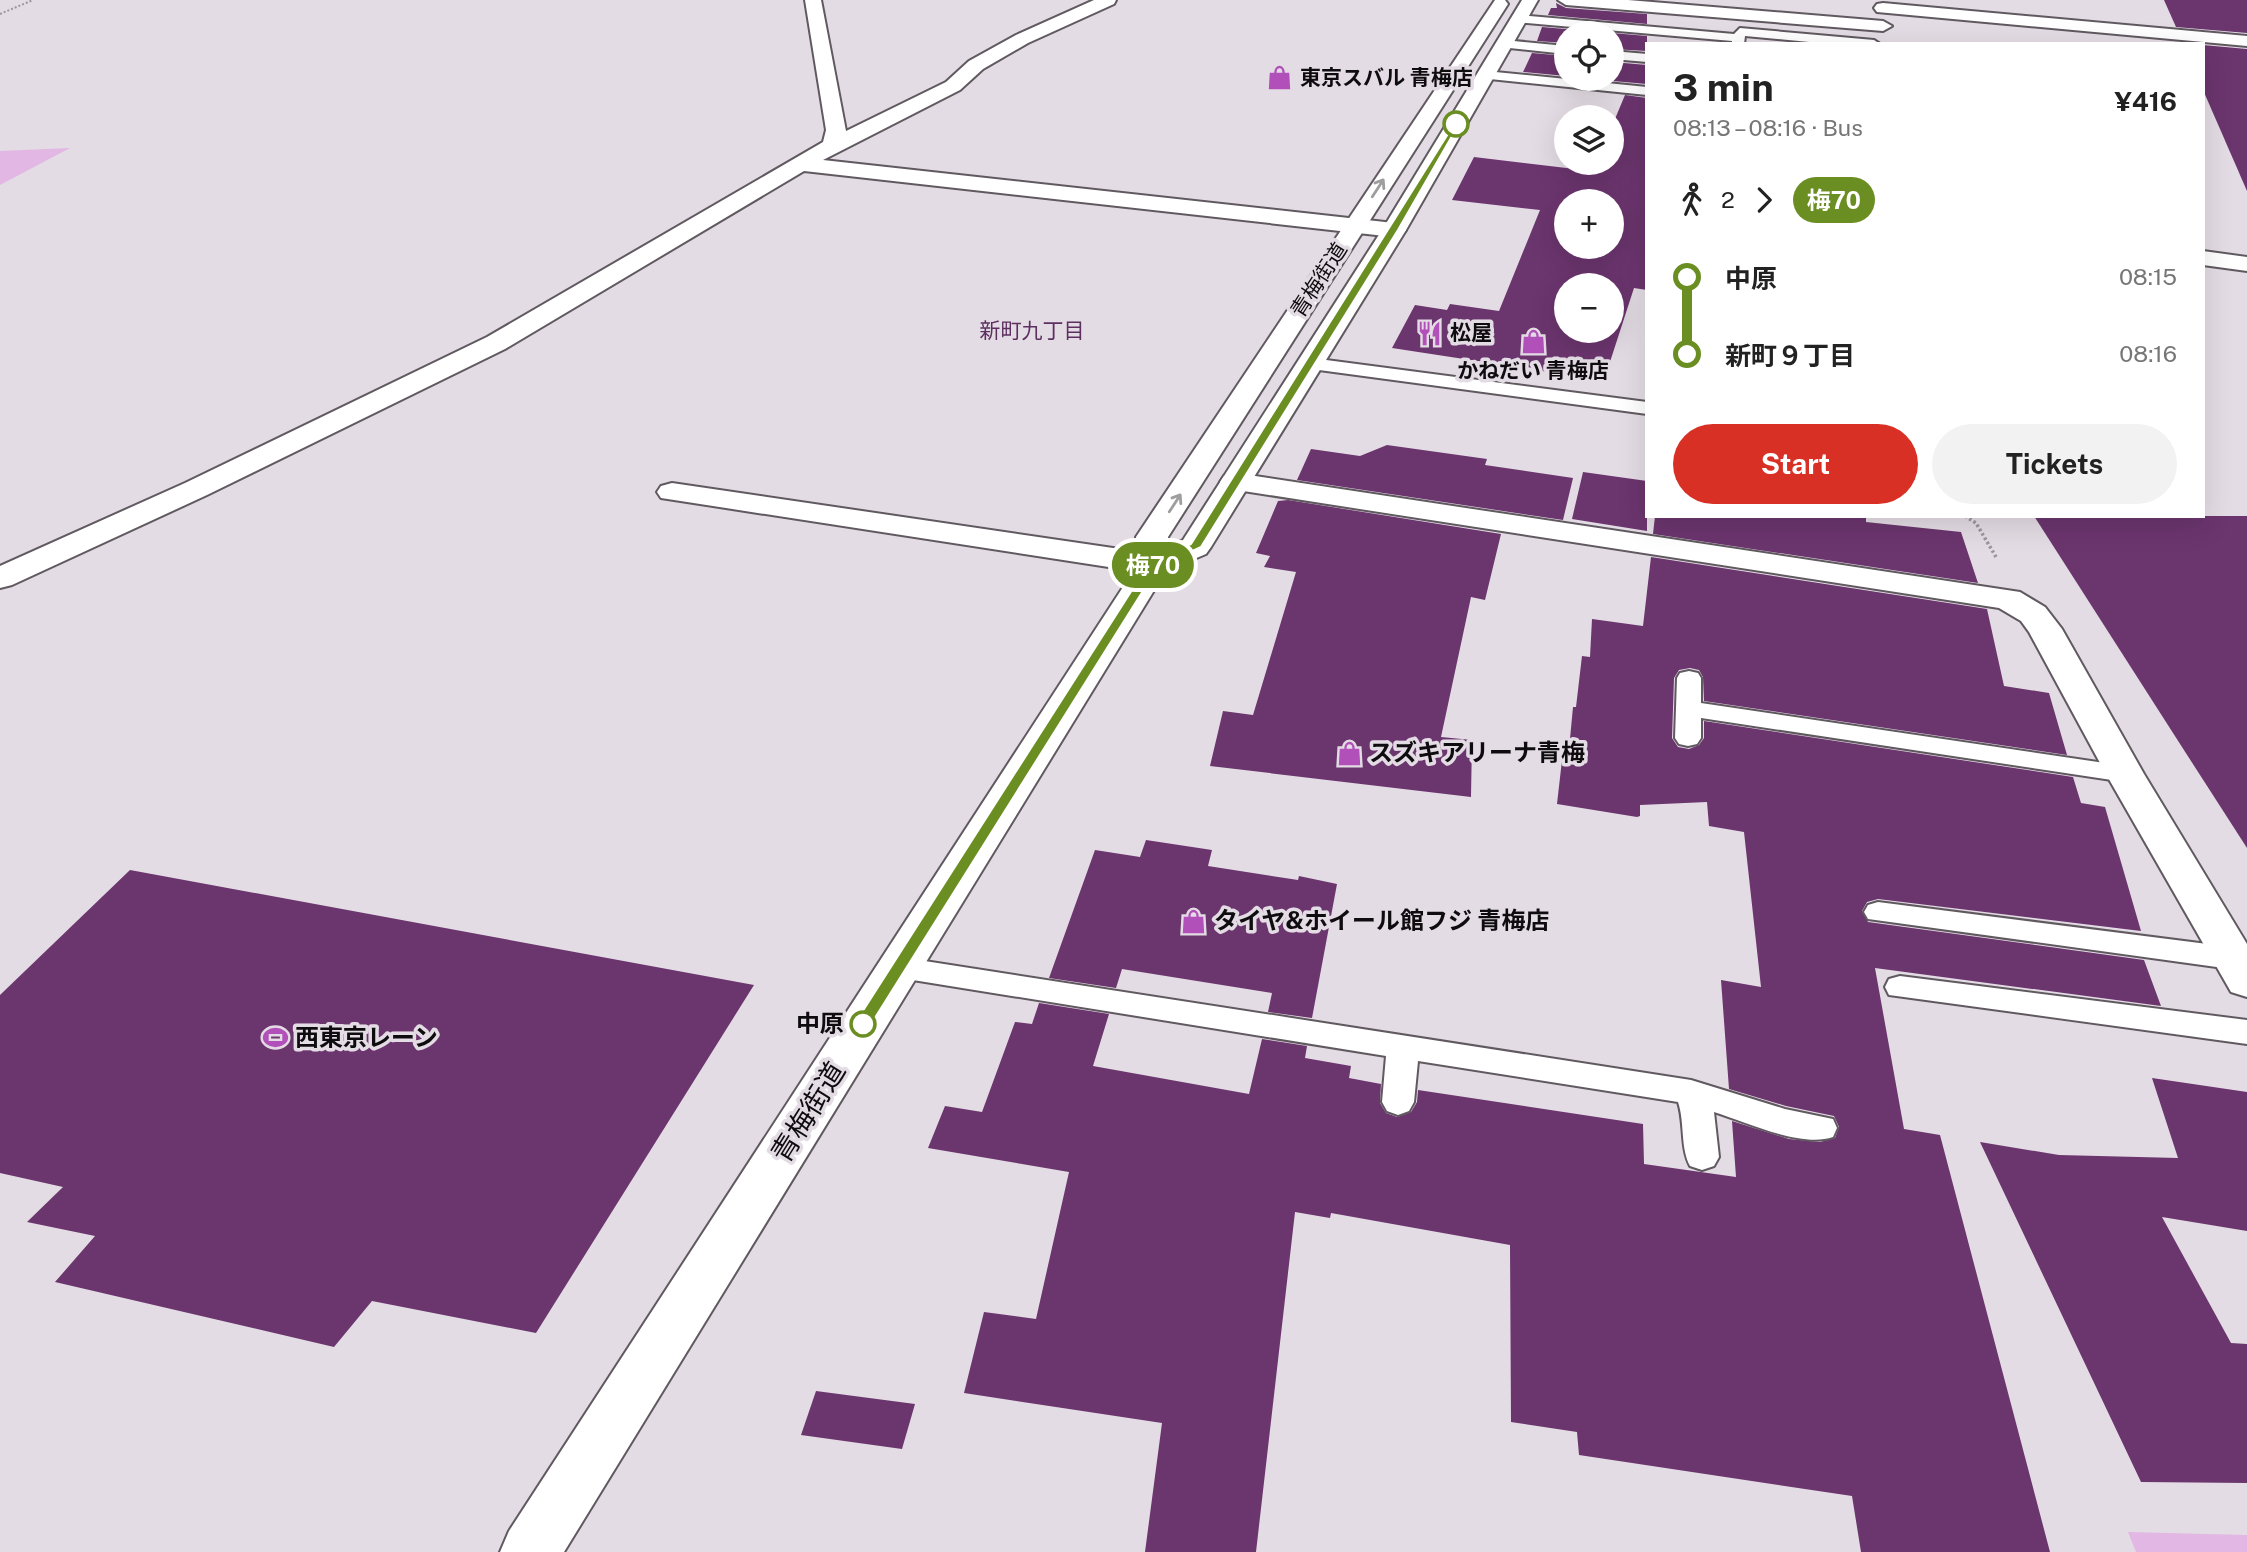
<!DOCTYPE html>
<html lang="en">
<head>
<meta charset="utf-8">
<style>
	:root { --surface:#fff; --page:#f2f2f2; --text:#222; --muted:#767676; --accent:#d93025 }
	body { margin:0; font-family:"Public Sans","Noto Sans JP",sans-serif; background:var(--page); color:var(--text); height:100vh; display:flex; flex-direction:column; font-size:26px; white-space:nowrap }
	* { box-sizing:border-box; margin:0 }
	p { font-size:23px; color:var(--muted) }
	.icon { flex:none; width:38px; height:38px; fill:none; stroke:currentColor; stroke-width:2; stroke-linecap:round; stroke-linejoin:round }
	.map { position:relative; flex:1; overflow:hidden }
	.panel { position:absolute; left:1645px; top:42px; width:560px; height:476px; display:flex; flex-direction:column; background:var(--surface); border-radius:0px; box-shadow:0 7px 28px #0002 }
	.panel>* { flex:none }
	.badge { padding:0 14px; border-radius:23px; font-size:24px; line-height:46px }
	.buttons { position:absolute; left:1554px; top:21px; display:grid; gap:14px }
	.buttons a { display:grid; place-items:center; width:70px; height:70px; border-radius:50%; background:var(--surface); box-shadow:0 7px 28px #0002; font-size:35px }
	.map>.badge { position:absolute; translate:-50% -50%; box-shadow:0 0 0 4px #fff }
	.legs { display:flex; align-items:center; gap:10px; height:77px; padding:0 28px; font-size:23px }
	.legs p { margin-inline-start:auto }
	.headline { display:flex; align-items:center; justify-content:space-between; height:119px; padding:0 28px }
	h1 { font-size:38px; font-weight:700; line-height:52px }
	.cta { display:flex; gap:14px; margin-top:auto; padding:14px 28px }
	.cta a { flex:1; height:80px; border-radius:42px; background:var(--accent); color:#fff; font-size:28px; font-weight:700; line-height:80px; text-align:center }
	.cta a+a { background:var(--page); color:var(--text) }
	ul { padding:0 28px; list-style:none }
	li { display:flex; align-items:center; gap:24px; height:77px; font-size:26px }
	li i { display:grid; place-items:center; width:10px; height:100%; margin:0 9px; background:currentColor }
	li i::after { content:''; width:18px; height:18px; margin:-9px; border:5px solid; border-radius:50%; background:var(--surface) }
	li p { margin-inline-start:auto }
	li:first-child i { background:linear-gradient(#0000 50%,currentColor 0) }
	li:last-child i { background:linear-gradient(currentColor 50%,#0000 0) }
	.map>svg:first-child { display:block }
	.green { fill:#e2b7e4 }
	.building { fill:#6b356e; fill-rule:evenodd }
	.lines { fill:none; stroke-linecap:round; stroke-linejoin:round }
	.lane-casing { stroke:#605a60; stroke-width:4 }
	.street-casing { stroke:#605a60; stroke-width:4 }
	.primary-casing { stroke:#605a60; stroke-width:4 }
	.path-far1 { stroke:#9b959b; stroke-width:2; stroke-dasharray:2 2; stroke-linecap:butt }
	.path { stroke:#9b959b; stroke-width:3.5; stroke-dasharray:2.5 2.5; stroke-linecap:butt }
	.lane { fill:#fff; fill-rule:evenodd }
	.street { fill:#fff; fill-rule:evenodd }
	.primary { fill:#fff; fill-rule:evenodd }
	.oneway { stroke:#9f9e9f }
	.line-1 { fill:#6b8e23; stroke:#fff; stroke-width:2 }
	.stop-1-dot { fill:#fff; stroke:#6b8e23; stroke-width:3.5 }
	.labels { text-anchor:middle; stroke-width:7; stroke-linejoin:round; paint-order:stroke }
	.far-poi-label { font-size:21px; font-weight:bold; fill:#0e0c0e; stroke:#e4dce4; text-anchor:start }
	.far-street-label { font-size:21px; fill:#0e0c0e; stroke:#e4dce4 }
	.far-neighbourhood-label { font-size:21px; fill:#5d2e60; stroke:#e4dce4 }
	.poi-label { font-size:24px; font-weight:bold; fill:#0e0c0e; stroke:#e4dce4; text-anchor:start }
	.stop-label { font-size:24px; font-weight:bold; fill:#0e0c0e; stroke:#e4dce4; text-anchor:end }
	.near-street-label { font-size:28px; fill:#0e0c0e; stroke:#e4dce4 }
</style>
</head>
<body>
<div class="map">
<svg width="2247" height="1552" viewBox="0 0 2247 1552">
	<rect width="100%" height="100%" fill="#e4dce4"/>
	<!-- green -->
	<g class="green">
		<path d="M70,148L0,185V151Z"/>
		<path d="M2128,1532L2247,1535V1552H2136Z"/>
	</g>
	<!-- building -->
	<g class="building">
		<path d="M2164,0H2247V33L2176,27Z"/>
		<path d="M1556,3L1566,8L1647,14V24L1548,15L1551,8H1557Z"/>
		<path d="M1542,27L1647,36V51L1612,49V33H1566V43L1537,41Z"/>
		<path d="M2203,45L2247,49V191L2203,90Z"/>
		<path d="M1532,53L1566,56V76L1523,72Z"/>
		<path d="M1612,62L1647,65V84L1590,79H1612Z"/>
		<path d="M1625,95L1647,98V290L1634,288L1608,368L1599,367L1598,373L1590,372L1588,378L1392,348L1415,305L1447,310L1450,304L1499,311L1540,210L1452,200L1474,157L1592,171L1596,163H1612V126ZM1566,201H1612V247H1566ZM1566,285H1612V331H1566Z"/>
		<path d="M1387,445L1487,459L1485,465L1573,478L1563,520L1297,480L1311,449L1360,456Z"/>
		<path d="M1583,472L1647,481V531L1572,519Z"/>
		<path d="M1288,500L1501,534L1485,600L1471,597L1441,737L1472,740L1471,797L1210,766L1223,711L1253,715L1296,572L1264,567L1270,556L1256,553L1278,501Z"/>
		<path d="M1655,516H1866V522L1961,532L1978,583L1653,534Z"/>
		<path d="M2034,516H2247V848L2182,747Z"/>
		<path d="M1651,557L1987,609L2004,686L2049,693L2067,755L1704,701L1703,677L1699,670L1690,668L1679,670L1674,678L1672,738L1678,747L1689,749L1699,745L1704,738V721L2073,777L2081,803L2105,807L2141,931L1878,899L1867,902L1862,911L1868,922L2144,960L2161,1006L1875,968L1904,1129L1940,1135L2050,1552H1861L1852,1496L1579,1455L1577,1432L1511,1422L1510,1245L1331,1213L1330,1218L1295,1212L1256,1552H1145L1162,1423L964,1393L984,1312L1036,1319L1069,1172L928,1148L945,1106L982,1112L1015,1022L1032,1024L1039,1003L1109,1014L1093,1066L1249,1094L1262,1039L1307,1046L1305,1058L1351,1066L1349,1078L1381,1084L1380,1103L1386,1113L1397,1117L1411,1112L1417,1102L1418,1090L1643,1124L1644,1164L1736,1177L1732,1121L1789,1139L1820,1142L1835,1138L1839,1127L1834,1116L1786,1106L1729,1089L1721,980L1761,987L1744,832L1709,826L1707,802L1640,805V816L1637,817L1557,804L1562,760H1568L1573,707H1576L1582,656L1590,657L1592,619L1643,626Z"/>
		<path d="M1146,840L1212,850L1208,866L1298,880L1299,876L1337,884L1312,1018L1268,1012L1272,993L1122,969L1116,988L1049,978L1095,850L1140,857Z"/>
		<path d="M130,870L754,985L536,1333L372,1301L334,1347L55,1282L95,1236L27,1222L63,1187L0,1173V995Z"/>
		<path d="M2152,1078L2247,1092V1231L2162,1217L2231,1343L2247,1344V1483L2141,1482L1980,1142L2059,1155L2178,1158Z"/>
		<path d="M816,1391L915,1404L902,1449L801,1435Z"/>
	</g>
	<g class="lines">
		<defs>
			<g id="lane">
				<path d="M1519,15L1734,34L1740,28L1874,40L1880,44H1830L1745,36L1744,44H1732V41L1515,22L1513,19Z"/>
				<path d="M1504,40L1566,46V54L1500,47L1498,44Z"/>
				<path d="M1612,51L1647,54V62L1612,59Z"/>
				<path d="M1485,71L1647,87V95L1480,78L1479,75Z"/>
				<path d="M1311,358L1647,402V414L1304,368L1302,364Z"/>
				<path d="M1689,671L1698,673L1701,678V703L2125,766L2134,768L2138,774L2134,780L2125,782L1701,718V738L1697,744L1688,746L1679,744L1675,738L1677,678L1680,673Z"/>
				<path d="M1878,902L2231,947L2242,951L2246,958L2242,965L2231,969L1868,919L1864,912L1868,905Z"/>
				<path d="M899,957L1691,1080L1785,1109L1833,1119L1837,1128L1833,1137C1801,1148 1746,1122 1714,1112L1719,1157L1714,1166L1702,1170L1690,1166C1680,1147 1685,1123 1678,1102L1418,1061L1414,1102L1409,1111L1398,1115L1387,1111L1382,1102L1386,1056L888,976L884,968L888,960Z"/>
				<path d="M1900,976L2247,1020V1044L1889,995L1885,987L1889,979Z"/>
			</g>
			<g id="street">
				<path d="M805,0H821L846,131L946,82L969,61L1016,35L1094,0H1116L1114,4L1028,43L983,69L960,90L823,160L1394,223L1402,225L1406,230L1402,235L1394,237L804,171L505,349L207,495L12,585L0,588V566L185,483L487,337L823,142L826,130Z"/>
				<path d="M1558,0H1628L1883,21L1892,26L1883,31L1566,5Z"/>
				<path d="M1883,3L2247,36V46L1877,12L1874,8L1877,4Z"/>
				<path d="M2203,251L2247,257V271L2203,265Z"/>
				<path d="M1235,473L2020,592L2045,607L2062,629L2144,774L2247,944V997L2231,992L2106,774L2029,632L2021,621L1999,608L1224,488L1220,482L1224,476Z"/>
				<path d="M672,483L1154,554L1166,557L1170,564L1166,571L1154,574L661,498L657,492L661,486Z"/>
			</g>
			<path id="primary" d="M1495,0H1505L1508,4L1168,537L1169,546L1183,540L1382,230L1522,0H1538L1406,230L1211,547L1206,554L1166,571L564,1552H500L509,1531L1138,564L1136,537Z"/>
		</defs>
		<!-- lane casing -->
		<use href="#lane" class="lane-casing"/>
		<!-- street casing -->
		<use href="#street" class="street-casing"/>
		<!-- primary casing -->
		<use href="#primary" class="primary-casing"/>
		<!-- path-far1 -->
		<path class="path-far1" d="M0,14L33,0"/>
		<!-- path -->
		<path class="path" d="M1965,516L1976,523L1996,557"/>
		<!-- lane -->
		<use href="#lane" class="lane"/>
		<!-- street -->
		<use href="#street" class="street"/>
		<!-- primary -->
		<use href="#primary" class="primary"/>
	</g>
	<!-- one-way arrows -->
	<defs><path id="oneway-shaft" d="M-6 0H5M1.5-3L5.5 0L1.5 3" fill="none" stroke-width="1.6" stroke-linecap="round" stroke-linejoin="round" transform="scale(1.75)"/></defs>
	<g class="oneway">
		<use href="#oneway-shaft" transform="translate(1378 188) rotate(-57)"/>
		<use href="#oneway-shaft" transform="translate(1175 503) rotate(-57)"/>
	</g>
	<!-- line-1 -->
	<path class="line-1" d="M1456,121L1459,124L1398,230L1201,547L1158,567L868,1029H857L855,1024L857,1020L1148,565L1191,544Z"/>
	<!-- icons -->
	<defs>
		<symbol id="shop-bare" viewBox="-9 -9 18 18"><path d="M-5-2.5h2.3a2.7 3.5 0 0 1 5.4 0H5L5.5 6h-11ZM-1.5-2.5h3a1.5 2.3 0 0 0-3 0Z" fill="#b150b8" stroke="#e4dce4" stroke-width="2.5" paint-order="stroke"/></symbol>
		<symbol id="restaurant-bare" viewBox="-9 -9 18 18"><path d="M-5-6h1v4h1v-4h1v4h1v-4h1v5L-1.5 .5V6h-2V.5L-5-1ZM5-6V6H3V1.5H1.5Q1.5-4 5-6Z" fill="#b150b8" stroke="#e4dce4" stroke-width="2.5" paint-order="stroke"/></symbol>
		<symbol id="stadium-bare" viewBox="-9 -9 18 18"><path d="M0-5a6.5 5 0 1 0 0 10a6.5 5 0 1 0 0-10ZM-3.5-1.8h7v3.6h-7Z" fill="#b150b8" stroke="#e4dce4" stroke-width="2.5" paint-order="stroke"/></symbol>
	</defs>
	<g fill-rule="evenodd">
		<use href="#shop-bare" x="1262" y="60" width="35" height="35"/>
		<use href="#restaurant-bare" x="1412" y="316" width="35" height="35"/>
		<use href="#shop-bare" x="1516" y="324" width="35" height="35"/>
		<use href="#shop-bare" x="1332" y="736" width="35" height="35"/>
		<use href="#shop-bare" x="1176" y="904" width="35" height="35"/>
		<use href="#stadium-bare" x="258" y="1020" width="35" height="35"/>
	</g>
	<!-- markers -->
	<g class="stop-1-dot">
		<circle cx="1456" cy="124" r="12"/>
		<circle cx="863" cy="1024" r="12"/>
	</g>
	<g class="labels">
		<!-- far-poi labels -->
		<g class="far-poi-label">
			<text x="1300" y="85">東京スバル 青梅店</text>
			<text x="1450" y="340">松屋</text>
			<text x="1533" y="378" text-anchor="middle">かねだい 青梅店</text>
		</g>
		<!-- far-street labels -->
		<g class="far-street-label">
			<text transform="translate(1319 280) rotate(-57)" y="7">青梅街道</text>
		</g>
		<!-- far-neighbourhood labels -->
		<g class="far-neighbourhood-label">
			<text x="1032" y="338">新町九丁目</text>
		</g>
		<!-- poi labels -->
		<g class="poi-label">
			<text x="1369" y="761">スズキアリーナ青梅</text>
			<text x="1214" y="929">タイヤ&amp;ホイール館フジ 青梅店</text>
			<text x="295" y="1046">西東京レーン</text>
		</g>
		<!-- stop labels -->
		<g class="stop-label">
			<text x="844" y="1032">中原</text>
		</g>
		<!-- near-street labels -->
		<g class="near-street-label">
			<text transform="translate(808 1112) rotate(-58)" y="10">青梅街道</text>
		</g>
	</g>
</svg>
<div class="buttons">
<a><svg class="icon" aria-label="locate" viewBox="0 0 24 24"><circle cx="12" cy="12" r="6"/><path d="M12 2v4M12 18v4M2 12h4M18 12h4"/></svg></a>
<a><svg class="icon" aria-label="layers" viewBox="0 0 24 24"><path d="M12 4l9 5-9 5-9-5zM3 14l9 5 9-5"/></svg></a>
<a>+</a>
<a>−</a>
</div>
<b class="badge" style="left:1153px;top:565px;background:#6b8e23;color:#fff">梅70</b>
<section class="panel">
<div class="headline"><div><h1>3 min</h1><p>08:13 – 08:16 · Bus</p></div><b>¥416</b></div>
<div class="legs"><svg class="icon" aria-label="walk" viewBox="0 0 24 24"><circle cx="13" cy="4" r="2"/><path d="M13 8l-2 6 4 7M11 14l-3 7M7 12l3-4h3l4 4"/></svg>2<svg class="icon" aria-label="forward" viewBox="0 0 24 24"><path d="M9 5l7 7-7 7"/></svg><b class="badge" style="background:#6b8e23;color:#fff">梅70</b></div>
<ul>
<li><i style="color:#6b8e23"></i><b>中原</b><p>08:15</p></li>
<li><i style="color:#6b8e23"></i><b>新町９丁目</b><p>08:16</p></li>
</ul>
<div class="cta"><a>Start</a><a>Tickets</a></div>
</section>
</div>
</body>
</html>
